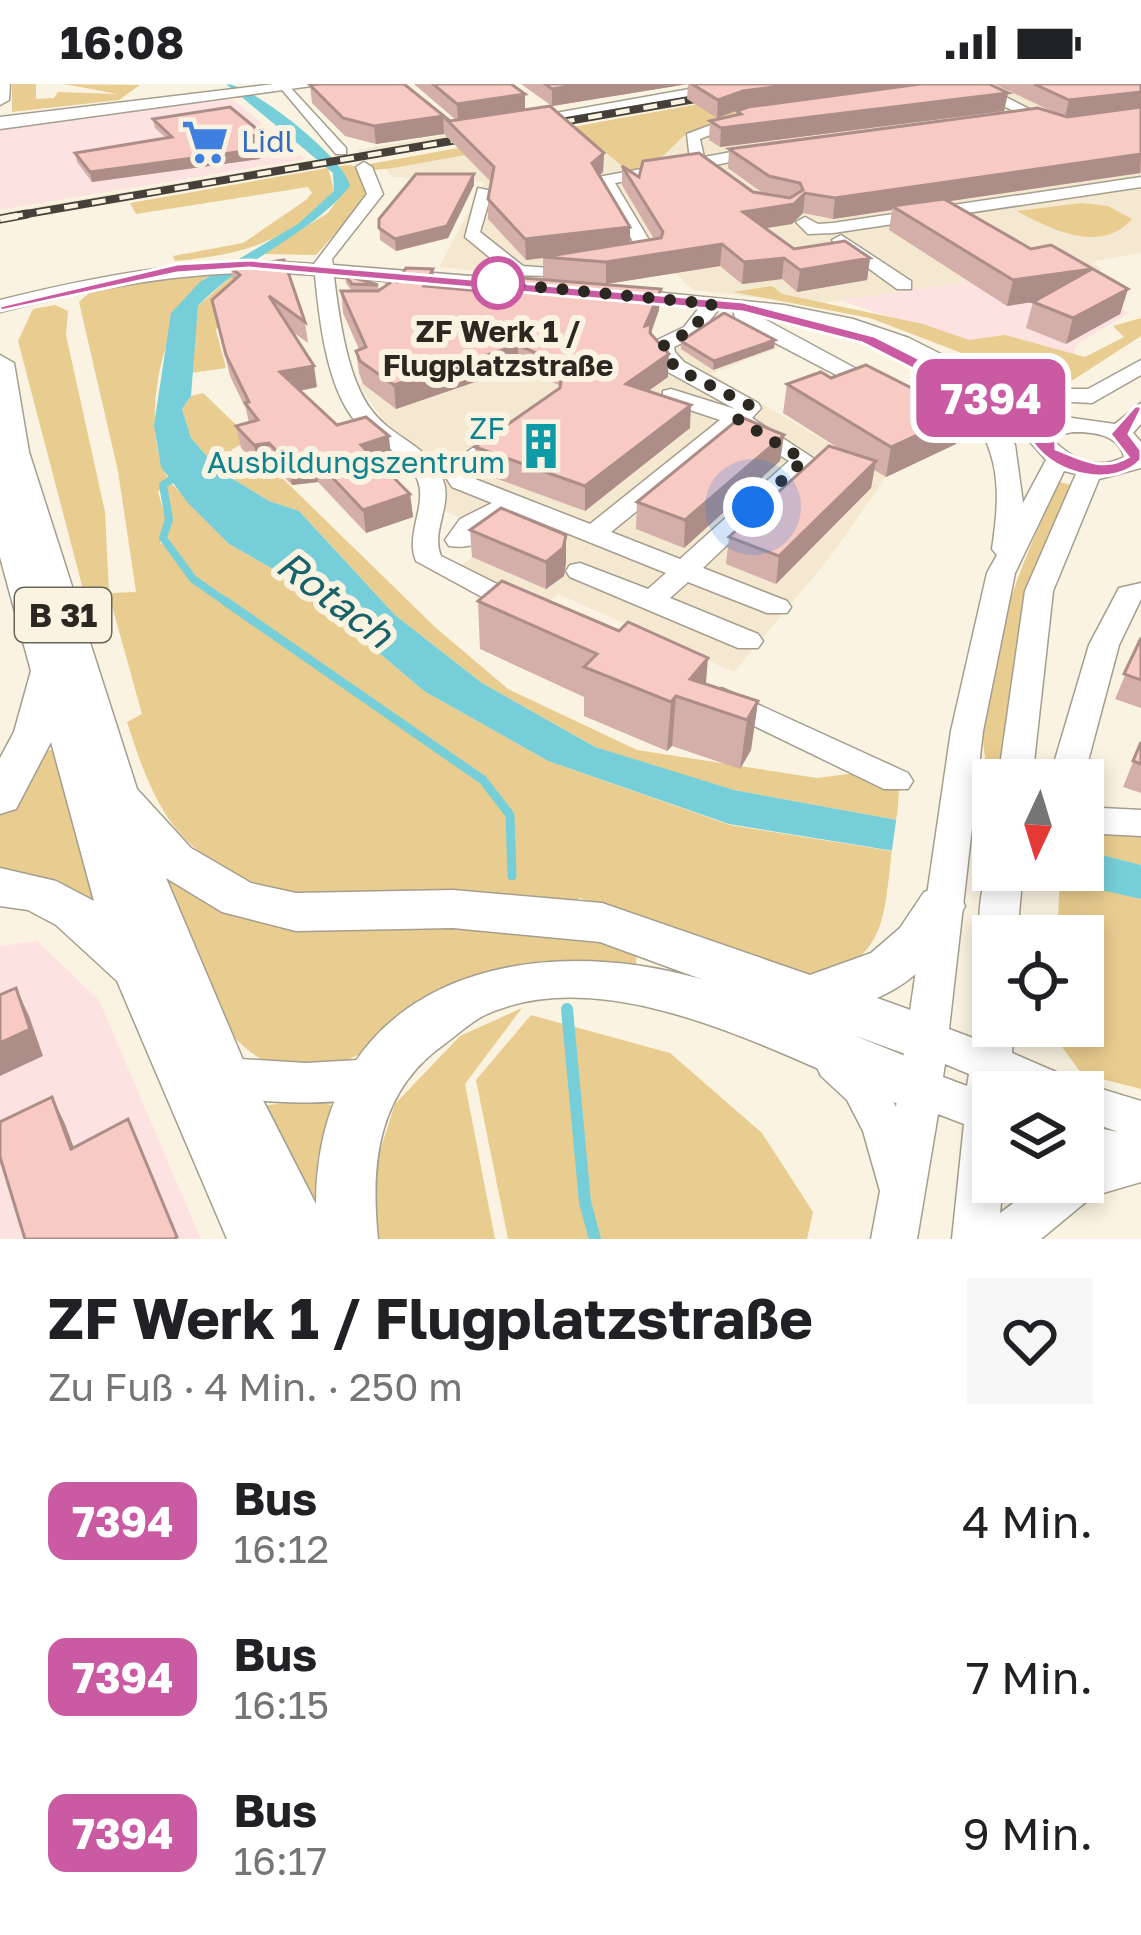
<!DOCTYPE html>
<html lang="de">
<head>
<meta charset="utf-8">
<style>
	:root { --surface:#fff; --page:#f6f6f6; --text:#202124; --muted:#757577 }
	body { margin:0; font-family:"Golos Text",sans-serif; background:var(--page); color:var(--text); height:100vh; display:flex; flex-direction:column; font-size:45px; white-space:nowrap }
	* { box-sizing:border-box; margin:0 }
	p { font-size:39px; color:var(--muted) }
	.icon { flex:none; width:66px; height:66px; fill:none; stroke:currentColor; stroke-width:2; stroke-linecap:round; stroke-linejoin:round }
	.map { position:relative; height:1155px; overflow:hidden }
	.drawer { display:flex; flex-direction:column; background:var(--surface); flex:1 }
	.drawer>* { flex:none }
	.badge { padding:0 24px; border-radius:18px; font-size:42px; line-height:78px }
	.needle { width:78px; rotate:184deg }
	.fabs { position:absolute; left:972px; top:675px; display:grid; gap:24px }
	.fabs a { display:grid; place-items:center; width:132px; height:132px; border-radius:0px; background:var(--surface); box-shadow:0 6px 18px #0003; font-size:60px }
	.you { position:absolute; width:60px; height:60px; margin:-30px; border:9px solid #fff; border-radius:50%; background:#1a73e8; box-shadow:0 0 0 18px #1a73e833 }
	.map>.badge { position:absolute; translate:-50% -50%; box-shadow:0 0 0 6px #fff }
	.round { display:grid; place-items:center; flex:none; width:126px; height:126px; border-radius:0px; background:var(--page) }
	.overview { display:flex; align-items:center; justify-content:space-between; height:204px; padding:0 48px }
	h1 { font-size:57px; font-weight:700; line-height:90px }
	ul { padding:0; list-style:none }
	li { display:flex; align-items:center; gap:36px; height:156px; padding:0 48px }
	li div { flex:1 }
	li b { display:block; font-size:45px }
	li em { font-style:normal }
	li .badge { min-width:132px; font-weight:700; text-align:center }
	.status { display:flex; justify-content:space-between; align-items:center; height:84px; padding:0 60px; background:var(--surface); direction:ltr }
	.status svg { height:33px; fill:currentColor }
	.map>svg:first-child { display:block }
	.commercial { fill:#fde2e2 }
	.built { fill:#f4e8d0 }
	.green { fill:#e9cc8f }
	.water { fill:#76cfd8 }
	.pier { fill:#fbf3e1 }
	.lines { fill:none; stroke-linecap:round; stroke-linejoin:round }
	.stream-far2 { stroke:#76cfd8; stroke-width:8 }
	.stream-far1 { stroke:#76cfd8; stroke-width:9 }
	.stream { stroke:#76cfd8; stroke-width:12 }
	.minor-casing { stroke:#a59e8e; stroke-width:3 }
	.major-casing { stroke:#a59e8e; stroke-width:3 }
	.minor { fill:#fff; fill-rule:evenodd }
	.major { fill:#fff; fill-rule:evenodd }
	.rail-far1-casing { stroke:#45413a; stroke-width:8 }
	.rail-casing { stroke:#45413a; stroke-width:9 }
	.rail-far1 { stroke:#fbf3e1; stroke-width:4.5; stroke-dasharray:14; stroke-linecap:butt }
	.rail { stroke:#fbf3e1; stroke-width:6; stroke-dasharray:18; stroke-linecap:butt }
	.wall { fill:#d4aea8 }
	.shaded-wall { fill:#ad8d88 }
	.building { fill:#f7cac3; stroke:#ad8d88; stroke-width:3 }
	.line { fill:#ca5ba2; stroke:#fff; stroke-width:3 }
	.walk { stroke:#2b2822; stroke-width:12; stroke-dasharray:0 21.6 }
	.stop-dot { fill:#fff; stroke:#ca5ba2; stroke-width:6 }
	.labels { text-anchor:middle; stroke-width:12; stroke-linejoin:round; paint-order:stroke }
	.far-shop-label { font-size:30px; fill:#366cbe; stroke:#fbf3e1; text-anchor:start }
	.far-stop-label { font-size:30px; font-weight:bold; fill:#2b2822; stroke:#fbf3e1 }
	.far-culture-label { font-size:30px; fill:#0d838f; stroke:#fbf3e1; text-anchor:end }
	.shield { fill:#fbf3e1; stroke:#69655b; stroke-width:3 }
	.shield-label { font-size:33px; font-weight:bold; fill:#2b2822 }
	.water-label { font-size:39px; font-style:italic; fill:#166268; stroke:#fbf3e1 }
</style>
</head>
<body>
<div class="status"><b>16:08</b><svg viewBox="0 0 49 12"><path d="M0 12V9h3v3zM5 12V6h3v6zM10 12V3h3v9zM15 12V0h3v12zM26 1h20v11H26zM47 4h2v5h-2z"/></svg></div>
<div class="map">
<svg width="1141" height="1155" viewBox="0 0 1141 1155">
	<rect width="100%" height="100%" fill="#fbf3e1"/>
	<!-- commercial -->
	<g class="commercial">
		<path d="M233,15L305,75L0,126V41Z"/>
		<path d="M1029,189L1061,193L1129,229L1076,261L1073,276L1060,290L833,214Z"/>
		<path d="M37,857L99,916L201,1155H0V862Z"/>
	</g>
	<!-- built -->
	<g class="built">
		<path d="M750,0L780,4L367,74L357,66Z"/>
		<path d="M902,0H1141V169L1091,178L1103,185L1041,196L1029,189L815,220L693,206L673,187L643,178L542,194L439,183L484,98L393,93L381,81L720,23L742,26Z"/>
		<path d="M306,77L315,84L0,138V129Z"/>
		<path d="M726,230L785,261L712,290L886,393L831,472L734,588L558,510L542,525L455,486L501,451L440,425L447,403L433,377L383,336L358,300L473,265L519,285L546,286L668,261Z"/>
	</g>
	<!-- green -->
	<g class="green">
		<path d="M12,0H36V15L54,14L58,8L117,10L64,0L140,1L119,16L12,28Z"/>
		<path d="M802,1L686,50L649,85L627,86L583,50L393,84L374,86L370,80Z"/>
		<path d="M352,81L372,100L368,113L316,171L261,170L328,129L349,99L339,82Z"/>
		<path d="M328,84L334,107C290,159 239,171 175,177L173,172L243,159L306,116L312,109L308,103L136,130L130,119Z"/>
		<path d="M1082,119L1108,122L1132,135C1101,171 1050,145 1017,127Z"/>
		<path d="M213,190C162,223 137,344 169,396L158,408L166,435L160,459L177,469L167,452L172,436L165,404L172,400L229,460L294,497L424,607L548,677L730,741L892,767C883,837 887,875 810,897L580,814L566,822L277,807C179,773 157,732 127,638L142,630L109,511L85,513L18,257L33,225L55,221L68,227L66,251L105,428L109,509L136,508L118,387L79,218C107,187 172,194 213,190Z"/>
		<path d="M234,190L237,210L216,246L226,284L191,289L198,222Z"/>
		<path d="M772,202L782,210L923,240L969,256L1005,251L1085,273L1124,253L1113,242L1141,234V252L1073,296L1040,299L870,234L733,208Z"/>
		<path d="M203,309L251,355L231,366L258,388L274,386L435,543L508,605L637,666L817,694L856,689L899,706L897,736L734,706L645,682L595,663L482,599L395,531L299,427L269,417L220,387L191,354L182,325L191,312Z"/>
		<path d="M1060,398L1074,402C1018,505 1013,583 999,696H993V713H986C990,687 981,663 983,638C991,555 1023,472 1060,398Z"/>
		<path d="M43,666H53L93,816L37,797L0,792V726Z"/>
		<path d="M1083,746L1141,748V781L1083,766Z"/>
		<path d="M163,793C261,861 350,845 463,845C522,846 579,853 637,863L636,880C578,875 509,871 456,901C402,931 375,982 307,983C274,983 258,978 235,954Z"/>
		<path d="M1060,794L1141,815V1005L1082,990L1051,948L1052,942H1083V852H1057Z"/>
		<path d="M522,924L465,1000L495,1155H370L369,1101L395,1020L460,952Z"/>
		<path d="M531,931L670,969L762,1049L813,1128L807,1155H508L476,996Z"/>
		<path d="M312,1016L339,1023L318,1131L261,1022Z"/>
	</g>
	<!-- water -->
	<g class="water">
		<path d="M226,0C252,0 347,76 350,102C309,153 243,174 198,222L191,312L182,325L191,354L220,387L269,417L299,427L395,531L482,599L595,663L734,706L897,736L993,783L729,740L548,677L424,607L294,497L229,460L188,419L161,383L154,341L171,229L200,198L298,140L334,107L333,89Z"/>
		<path d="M1083,766L1141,781V815L1011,786H1083Z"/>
	</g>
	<!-- pier -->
	<path class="pier" d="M897,730L993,745V786H998L992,789L891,773Z"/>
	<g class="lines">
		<!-- stream-far2 -->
		<path class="stream-far2" d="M177,392L163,401L169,435L163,454L193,495L229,520"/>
		<!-- stream-far1 -->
		<path class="stream-far1" d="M225,517L483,696L510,731L512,792"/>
		<!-- stream -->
		<path class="stream" d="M567,925L585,1118L595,1155"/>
		<defs>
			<g id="minor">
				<path d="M717,0L722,7L518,41L511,37Z"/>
				<path d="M970,0H980L1043,32L1009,38V32L1020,30L970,6Z"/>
				<path d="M278,1H288L346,64V70H336Z"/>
				<path d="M745,28L750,35L700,55L704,73L770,61L775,69L715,81L718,84L710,89L699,84L615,99L658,171L618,179V171L638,167L598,93L690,76L687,50Z"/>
				<path d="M364,78L372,83L383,110L332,175L333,181L546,198L556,204L546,210L334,193C339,232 347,295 372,327C393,355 433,363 444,399C451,423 431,448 441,472L535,519L539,525L535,531H515L416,477C405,450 427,422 418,397C406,367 370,357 352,333C326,298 319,233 315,191C206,182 105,202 0,228V216C105,190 206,171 314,180L367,110L356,83Z"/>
				<path d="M1141,93V103L833,149L808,150L796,138L805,133L818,140L833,139Z"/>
				<path d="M478,104L492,107L480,148L523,182L549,184V192L511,191L465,153Z"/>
				<path d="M841,151L911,197V205H897L835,160L832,156Z"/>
				<path d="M624,205L784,221L853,235L909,254L1010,305H1088L1141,276V291L1092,319L1032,316L1072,334L1115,340L1141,319V340L1133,349L1141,358V384L1099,395L1053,507L1032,696H998L1025,507L1076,390L1064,387L1015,489L983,647L949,945L973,954L980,930L993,925V942H1014L1012,969L1079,998L1141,1017V1098L1093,1112L1041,1155H952L964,1040L938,1030L917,1155H871L880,1107L863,1047L847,1016L821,992L815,979L821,966L836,961C866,972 883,995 896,1023L951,647L987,489L997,471L992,465C1003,392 997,364 955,303L963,297C895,261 830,239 753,229L890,303L893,308L882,315L737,239L733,227L719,225L698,251L674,263L675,268L684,278L758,319L761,324L752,334L816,376L703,484L787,517L791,523L787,529H767L688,498L670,514L758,550L763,557L758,564H738L570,493L566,487L570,481L580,479L648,505L666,489L512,427C506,453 474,466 449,462L445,456L460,435L492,419L452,403L441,386L500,345L508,343L520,350L467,388L470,393L590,440L720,336L663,317V307L671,305L735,325L668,288L653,269L657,256L684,243L699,224L617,215V207ZM980,306L1046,340L1031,359L1046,376L1023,419L1015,361ZM738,345L789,377L680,475L611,448ZM1073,348C1094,348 1118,350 1124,373C1099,386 1075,377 1055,358L1058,351ZM945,980L969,990L967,1002L943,993ZM1009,1006L1083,1008V1035L1118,1048L1083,1041V1098H1041L1000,1129L1003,1098H993V1008Z"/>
				<path d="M1141,499V515L1119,561L1083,696H1049L1089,561L1119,504Z"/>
				<path d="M722,604L908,689L913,697L908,705H884L711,621L706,614Z"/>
				<path d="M1083,723L1141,726V752L1083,749Z"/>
				<path d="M993,776V786H1023L1017,852H993V866L985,863C974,843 981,795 993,776Z"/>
				<path d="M223,974L306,979L376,975L391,981L397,994L391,1007C349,1023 250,1022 208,1006L202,993L208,980Z"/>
			</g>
			<g id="major">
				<path d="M0,0H10L9,16L0,21Z"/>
				<path d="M274,0H326L0,45V33Z"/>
				<path d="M0,271L14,279L29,368L137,705L191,764L251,799L296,809L453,806L602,819L810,891L871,869L900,844L924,808L941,803L958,808L965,822C944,863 921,895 877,914L944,938L952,954L944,970L925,977L853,951L940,986L948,1004L940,1022L921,1029C800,983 614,869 483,932C470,939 458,950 446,959C378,1006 370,1078 378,1155H227L117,897L56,841L28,826L0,822V784L56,797L94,817L51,658L16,725L0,730V674L14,648L31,587L0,473ZM166,794L222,828L296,847L453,844L600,858L701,895C519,843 317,899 316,1120L246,983Z"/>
			</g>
		</defs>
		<!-- minor casing -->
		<use href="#minor" class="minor-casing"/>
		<!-- major casing -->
		<use href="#major" class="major-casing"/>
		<!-- minor -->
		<use href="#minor" class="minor"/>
		<!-- major -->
		<use href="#major" class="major"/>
		<defs>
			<g id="rail-far1">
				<path d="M533,43L782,0"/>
				<path d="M9,133L486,51"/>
			</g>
			<path id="rail" d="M0,135L27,130"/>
		</defs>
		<!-- rail-far1 casing -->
		<use href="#rail-far1" class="rail-far1-casing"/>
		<!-- rail casing -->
		<use href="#rail" class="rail-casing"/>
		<!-- rail-far1 -->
		<use href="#rail-far1" class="rail-far1"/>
		<!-- rail -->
		<use href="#rail" class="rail"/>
	</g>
	<!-- wall -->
	<g class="wall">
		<path d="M404,0L450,37L456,36L414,0H511L525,10V26L604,69L603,88L600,91L630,143V159L654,155L622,101V82L639,93L764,110L728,84L729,65L1060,31L994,0H1141V89L949,117L1031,165L1128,205L1120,230L1066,260L1026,244L1033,218L1007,222L889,146L892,126L833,135L803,129L792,140L765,144L794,165L870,174L867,196L797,208L782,195L742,200L720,182L606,200L659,226L651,250L668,293L648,307L690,344L585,427L476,387L475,363L560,304L561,302L519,283L396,325L363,300L359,289L356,267L359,265L343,229L341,207H352L346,199L345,191L378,201L379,207L385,203L384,191L397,198L433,185L434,203L501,209L543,194V174L526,176L488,135V115L491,98L444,50L376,60L345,52L312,19L310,1Z"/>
		<path d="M521,0H989L1008,9L1004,27L720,63L709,56L710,37L736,31L737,27L744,24L717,34L687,15L688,0L552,22Z"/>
		<path d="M153,35L264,60L254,61L260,75L92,98L77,78L75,69L166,54L155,44Z"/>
		<path d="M474,90V101L448,154L396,167L380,156L379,135Z"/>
		<path d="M231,184L305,238L308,259L290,246L317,303L300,307L337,341L391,374L379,378L410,410L413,433L366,449L318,398L292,401L273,382L258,383L241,364L236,342L249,339L246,325L230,292L212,216L233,197Z"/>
		<path d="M775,256L774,264L713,286L681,265V257Z"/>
		<path d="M831,294L963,330L956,360L886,393L874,386L871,404L776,500L726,480L729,453L843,367L783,329L787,300Z"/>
		<path d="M784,351L780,377L684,464L636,445L637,418Z"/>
		<path d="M470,446L566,451V478L564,492L546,505L472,473Z"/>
		<path d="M478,517L706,600L758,617L751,666L740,685L672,662L667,667L584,632V613L480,565Z"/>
		<path d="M1141,554V624L1115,615Z"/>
		<path d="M1141,658V709L1123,703Z"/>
	</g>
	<!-- shaded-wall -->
	<g class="shaded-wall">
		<path d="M584,0H688L552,22V5Z"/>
		<path d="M798,0H922L741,25L717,34L718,16L743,7Z"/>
		<path d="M1141,8V25L1065,33L1069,16Z"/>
		<path d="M1008,9L1004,27L720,63L721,44Z"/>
		<path d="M525,10V27L458,38L457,20Z"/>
		<path d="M443,32L444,50L376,60L374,42Z"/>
		<path d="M263,50L264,60L246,63L245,53Z"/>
		<path d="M259,65L260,75L92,98L90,88Z"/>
		<path d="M604,69L603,88L592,98V79Z"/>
		<path d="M1141,70L1140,89L897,125L892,122V126L833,135L835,114Z"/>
		<path d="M474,90V101L448,154L396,167L395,155Z"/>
		<path d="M805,109L803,129L792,140L741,148L743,128Z"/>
		<path d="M630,143V163L526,176L525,155Z"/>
		<path d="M722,160L720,182L606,200V178Z"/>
		<path d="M784,174L782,195L742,200L744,178Z"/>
		<path d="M870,174L867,196L797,208L800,186Z"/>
		<path d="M433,185L435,206L424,202Z"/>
		<path d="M1092,185L1085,210L1007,222L1013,196Z"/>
		<path d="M661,205L659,226L651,247L645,242Z"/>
		<path d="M1128,205L1120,230L1066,260L1073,234Z"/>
		<path d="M775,256L774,264L713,286L714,277Z"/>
		<path d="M518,261L519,283L396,325L394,301Z"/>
		<path d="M669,270L668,293L626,323V300Z"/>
		<path d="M314,282L317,303L284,310L280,288Z"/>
		<path d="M691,321L690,344L585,427V402Z"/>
		<path d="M963,330L956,360L886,393L891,363Z"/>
		<path d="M784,351L780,377L684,464L685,436Z"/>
		<path d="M389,352L391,374L364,383L361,361Z"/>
		<path d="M269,359L273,382L258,383L254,361Z"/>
		<path d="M315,375L318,398L292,401L288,379Z"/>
		<path d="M876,377L871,404L776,500L779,472Z"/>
		<path d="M410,410L413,433L366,449L363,426Z"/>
		<path d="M566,451V478L564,492L546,505V478Z"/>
		<path d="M708,574L704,622L690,595Z"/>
		<path d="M676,612L672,662L667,667L671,618Z"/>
		<path d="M758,617L751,666L740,685L747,636Z"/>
		<path d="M16,904L29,932L43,972L0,992V959Z"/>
		<path d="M52,1013L65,1040L84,1091L71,1065Z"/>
	</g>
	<!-- building -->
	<g class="building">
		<path d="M320,0H404L450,37L550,22L604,69L592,79L630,143L525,155L488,115L494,83L443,32L374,42L343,34L310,1Z"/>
		<path d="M433,0H511L525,10L457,20Z"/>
		<path d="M545,0H584L552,5Z"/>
		<path d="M692,0H798L743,7L718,16Z"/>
		<path d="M920,0H989L1008,9L721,44L710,37L741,30L737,27L748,23Z"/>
		<path d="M1034,0H1141V8L1069,16Z"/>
		<path d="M230,23L263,50L245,53L259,65L90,88L75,69L172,53L153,35Z"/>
		<path d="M1141,23V70L835,114L805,109L794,120L743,128L794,165L845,157L870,174L800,186L784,174L744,178L722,160L606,178L543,173L661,154L663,148L622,82L639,93L643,77L699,69L753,108L790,114L803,106L800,99L769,92L729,65L1038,24L1067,33Z"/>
		<path d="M416,90H474L447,142L395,155L379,144V135Z"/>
		<path d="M944,115L1031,165L1051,161L1128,205L1073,234L1033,218L1092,185L1013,196L892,122Z"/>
		<path d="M284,176L305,238L269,212L314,282L280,288L337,341L366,333L389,352L361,361L410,410L363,426L315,375L288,379L269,359L254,361L236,342L258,336L245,319L249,318L226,271L212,216L240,191L231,184Z"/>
		<path d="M406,184L433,185L424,202L501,209L510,193L661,205L645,242L651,240L650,249L669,270L626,300L691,321L585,402L475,363L560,304L561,297L576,286L518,261L394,301L360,277L356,267L366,263L341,207H378L390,199L384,191L397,198Z"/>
		<path d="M345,191L378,201L352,200Z"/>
		<path d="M724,229L775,256L714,277L681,257Z"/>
		<path d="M866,281L963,330L891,363L787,300L821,288L831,294Z"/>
		<path d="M741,333L784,351L685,436L637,418Z"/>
		<path d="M829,362L876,377L779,472L729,453Z"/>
		<path d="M501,424L566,451L563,464L546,478L470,446Z"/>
		<path d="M502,497L619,547L628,538L708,574L690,595L758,617L747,636L676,612L671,618L584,583L597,570L478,517Z"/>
		<path d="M1141,554V596L1124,590Z"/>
		<path d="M1141,658V680L1133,677Z"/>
		<path d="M16,904L30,945L0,959V911Z"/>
		<path d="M52,1013L71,1065L128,1035L177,1153L173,1155H25L0,1073V1038Z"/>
	</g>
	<!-- line -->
	<path class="line" d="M249,176L743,218L874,252L1055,343L1056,365C1081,375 1103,388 1128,373L1110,350L1135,322H1141V326L1129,350L1141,366V376C1116,404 1056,393 1033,359L1038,349L862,259L743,228L249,184L177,189L0,227V222L177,180Z"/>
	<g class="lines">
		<!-- walk -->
		<path class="walk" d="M498,199L712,220L691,247L664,260V269L676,284L749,321L736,334L804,376L753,423"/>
	</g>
	<!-- icons -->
	<defs>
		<symbol id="supermarket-bare" viewBox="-9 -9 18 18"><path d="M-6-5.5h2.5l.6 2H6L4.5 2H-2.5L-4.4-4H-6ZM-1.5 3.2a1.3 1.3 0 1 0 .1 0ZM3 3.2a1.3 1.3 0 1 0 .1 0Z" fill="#3f7fe0" stroke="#fbf3e1" stroke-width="2.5" paint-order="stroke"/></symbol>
		<symbol id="building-bare" viewBox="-9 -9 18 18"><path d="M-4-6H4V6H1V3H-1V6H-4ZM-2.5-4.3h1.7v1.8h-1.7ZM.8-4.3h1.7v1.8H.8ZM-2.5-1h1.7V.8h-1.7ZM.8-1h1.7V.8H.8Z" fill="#0f9aa8" stroke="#fbf3e1" stroke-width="2.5" paint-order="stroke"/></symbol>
	</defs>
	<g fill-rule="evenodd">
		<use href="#supermarket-bare" x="172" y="25" width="66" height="66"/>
		<use href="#building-bare" x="508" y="329" width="66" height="66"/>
	</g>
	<!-- markers -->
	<circle class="stop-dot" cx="498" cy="199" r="24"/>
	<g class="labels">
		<!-- far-shop labels -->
		<g class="far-shop-label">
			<text x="241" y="68">Lidl</text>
		</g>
		<!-- far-stop labels -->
		<g class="far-stop-label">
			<text x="498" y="258">ZF Werk 1 /<tspan x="498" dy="34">Flugplatzstraße</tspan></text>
		</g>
		<!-- far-culture labels -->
		<g class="far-culture-label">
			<text x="505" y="355">ZF<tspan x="505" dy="34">Ausbildungszentrum</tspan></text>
		</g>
		<!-- shield labels -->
		<rect class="shield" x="15" y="504" width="96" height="54" rx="9"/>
		<g class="shield-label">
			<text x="63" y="543">B 31</text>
		</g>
		<!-- water labels -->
		<g class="water-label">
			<text transform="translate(335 515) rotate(37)" y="14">Rotach</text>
		</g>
	</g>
</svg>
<div class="fabs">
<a><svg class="needle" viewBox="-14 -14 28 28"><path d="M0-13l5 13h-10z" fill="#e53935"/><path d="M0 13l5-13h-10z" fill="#757577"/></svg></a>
<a><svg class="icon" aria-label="locate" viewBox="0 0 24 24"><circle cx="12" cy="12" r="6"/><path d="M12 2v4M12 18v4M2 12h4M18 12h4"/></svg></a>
<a><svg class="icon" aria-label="layers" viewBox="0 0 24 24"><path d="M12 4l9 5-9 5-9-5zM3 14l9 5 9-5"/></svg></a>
</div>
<div class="you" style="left:753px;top:423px"></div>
<b class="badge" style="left:991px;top:314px;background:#ca5ba2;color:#fff">7394</b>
</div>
<section class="drawer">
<div class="overview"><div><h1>ZF Werk 1 / Flugplatzstraße</h1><p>Zu Fuß · 4 Min. · 250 m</p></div><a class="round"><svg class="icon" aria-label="heart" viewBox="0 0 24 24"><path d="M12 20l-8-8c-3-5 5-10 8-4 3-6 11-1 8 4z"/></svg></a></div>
<ul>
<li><span class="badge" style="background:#ca5ba2;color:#fff">7394</span><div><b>Bus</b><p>16:12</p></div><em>4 Min.</em></li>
<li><span class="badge" style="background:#ca5ba2;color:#fff">7394</span><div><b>Bus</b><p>16:15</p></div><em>7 Min.</em></li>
<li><span class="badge" style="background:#ca5ba2;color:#fff">7394</span><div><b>Bus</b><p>16:17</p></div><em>9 Min.</em></li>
</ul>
</section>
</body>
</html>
